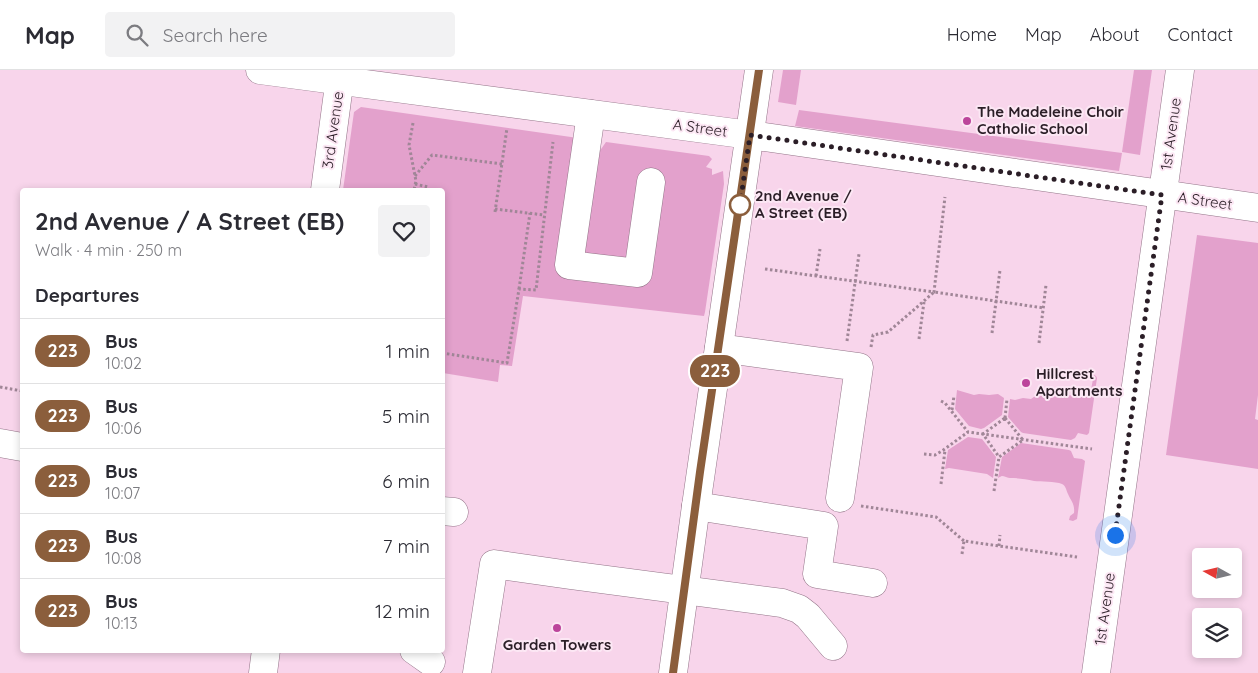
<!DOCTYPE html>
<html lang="en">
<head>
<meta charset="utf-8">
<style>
	:root { --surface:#fff; --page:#f2f2f3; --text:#2b2b33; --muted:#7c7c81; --line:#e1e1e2 }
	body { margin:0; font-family:Quicksand,sans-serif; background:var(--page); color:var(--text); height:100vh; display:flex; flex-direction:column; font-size:19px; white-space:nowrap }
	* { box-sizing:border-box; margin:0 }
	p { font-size:16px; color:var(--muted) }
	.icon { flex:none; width:28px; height:28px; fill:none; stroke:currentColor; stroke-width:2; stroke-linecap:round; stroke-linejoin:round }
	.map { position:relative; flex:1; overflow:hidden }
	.details { position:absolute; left:20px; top:118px; width:425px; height:465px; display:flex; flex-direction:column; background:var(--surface); border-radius:5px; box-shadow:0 2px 8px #0003 }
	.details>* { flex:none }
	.badge { padding:0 10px; border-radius:16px; font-size:18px; line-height:32px }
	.needle { width:32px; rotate:278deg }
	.fabs { position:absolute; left:1192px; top:478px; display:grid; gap:10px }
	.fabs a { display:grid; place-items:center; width:50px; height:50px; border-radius:5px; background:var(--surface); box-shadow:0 2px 8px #0003; font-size:25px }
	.you { position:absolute; width:25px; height:25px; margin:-12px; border:4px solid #fff; border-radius:50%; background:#1a73e8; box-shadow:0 0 0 8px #1a73e833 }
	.map>.badge { position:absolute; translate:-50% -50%; box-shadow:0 0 0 2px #fff }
	h2 { padding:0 15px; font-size:19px; line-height:45px }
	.round { display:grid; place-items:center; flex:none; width:52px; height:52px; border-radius:5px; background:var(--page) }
	.overview { display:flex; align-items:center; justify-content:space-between; height:85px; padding:0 15px }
	h1 { font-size:24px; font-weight:700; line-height:38px }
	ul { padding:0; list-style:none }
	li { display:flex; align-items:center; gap:15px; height:65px; padding:0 15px; border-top:1px solid var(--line) }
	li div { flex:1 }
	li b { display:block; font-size:19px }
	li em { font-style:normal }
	li .badge { min-width:55px; font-weight:700; text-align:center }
	header { display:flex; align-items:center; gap:30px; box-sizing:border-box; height:70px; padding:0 25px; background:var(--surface); border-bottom:1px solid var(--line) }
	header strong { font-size:24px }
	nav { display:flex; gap:28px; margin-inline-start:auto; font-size:18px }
	.search { width:350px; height:45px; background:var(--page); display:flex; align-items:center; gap:12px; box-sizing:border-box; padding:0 18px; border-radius:5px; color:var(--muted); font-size:19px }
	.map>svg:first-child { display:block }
	.green { fill:#e3a1cc }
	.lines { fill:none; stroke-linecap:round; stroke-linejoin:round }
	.minor-casing { stroke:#937488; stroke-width:29 }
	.path { stroke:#a08697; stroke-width:3; stroke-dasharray:2.5 2.5; stroke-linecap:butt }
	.minor { stroke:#fff; stroke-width:28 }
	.line-casing { stroke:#fff; stroke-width:11 }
	.line { stroke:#8b5e3c; stroke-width:8 }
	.walk { stroke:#2b1e27; stroke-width:5; stroke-dasharray:0 9 }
	.poi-dot { fill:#bc459b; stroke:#fce7f4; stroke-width:2 }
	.stop-dot { fill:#fff; stroke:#8b5e3c; stroke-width:2.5 }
	.labels { text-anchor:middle; stroke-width:4; stroke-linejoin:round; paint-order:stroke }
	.poi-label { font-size:15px; font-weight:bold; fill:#2b1e27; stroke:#fce7f4; text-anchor:start }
	.street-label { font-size:15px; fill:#2b1e27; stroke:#fce7f4 }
	.stop-label { font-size:15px; font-weight:bold; fill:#2b1e27; stroke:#fce7f4; text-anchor:start }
</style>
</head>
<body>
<header>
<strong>Map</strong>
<div class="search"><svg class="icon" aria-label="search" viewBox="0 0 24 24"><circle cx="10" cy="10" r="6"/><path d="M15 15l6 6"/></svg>Search here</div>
<nav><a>Home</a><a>Map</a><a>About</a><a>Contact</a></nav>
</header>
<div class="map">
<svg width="1258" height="603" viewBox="0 0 1258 603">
	<rect width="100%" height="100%" fill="#f8d5eb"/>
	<!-- green -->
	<g class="green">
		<path d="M783,0H801L796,35L778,32Z"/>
		<path d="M1134,0H1152L1140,85L1122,82Z"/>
		<path d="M361,37L578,68L577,79L599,82L606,72L709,86L712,89L706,97L712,99V105L723,101L724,114L705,242L704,246L523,226L512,296L500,295L498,312L443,303L442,120H343L354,42Z"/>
		<path d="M799,40L1122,83L1119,101L795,56Z"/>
		<path d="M1197,165L1258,173V325L1255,349L1258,350V399L1166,385Z"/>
		<path d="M1092,304L1096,306L1097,308L1089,363L1087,365L1078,363L1075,368L1071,370L1023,363L1021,362L1008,347L1010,329L1015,330L1023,328L1031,329L1038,324L1054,325L1059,324L1076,326L1080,325L1084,322H1088L1091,320L1093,309Z"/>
		<path d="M957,320L974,325L979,324L989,325L998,324L1004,328L1002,345L984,358L981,359L969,356L955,339Z"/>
		<path d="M968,367L982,369L996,387L993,408L987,404L949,398L945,399L948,380Z"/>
		<path d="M1021,373L1069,380L1071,381L1074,388L1082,389L1085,391L1077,449L1073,451L1069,450L1070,446L1074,443C1075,434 1071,431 1068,424C1066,420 1066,416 1062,414C1055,411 1041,412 1034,411C1026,409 1018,408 1010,408C1008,408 1004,406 1002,406C1001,406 1000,407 998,408L1002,387Z"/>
	</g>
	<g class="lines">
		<defs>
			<g id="minor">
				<path d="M260,0L750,65L1258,138"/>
				<path d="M591,44L569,195L638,203L651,112"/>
				<path d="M325,120L341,0"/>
				<path d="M719,278L859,297L840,428"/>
				<path d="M0,373L22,377"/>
				<path d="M696,436L824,456L817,504L873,513"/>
				<path d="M442,441L454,442"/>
				<path d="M414,580L431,592"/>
				<path d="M263,603L266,580"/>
				<path d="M477,603L494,494L570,505L782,533L799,539L808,546L833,576"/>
				<path d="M673,603L696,436L759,0"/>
				<path d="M1096,603L1180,0"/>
			</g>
		</defs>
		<!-- minor casing -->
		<use href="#minor" class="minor-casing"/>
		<!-- path -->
		<g class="path">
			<path d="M413,53L409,75L416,111L414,120"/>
			<path d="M415,106L432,85L502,94"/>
			<path d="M415,114L428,117"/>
			<path d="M495,139L544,145"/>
			<path d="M495,142L507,58"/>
			<path d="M765,199L934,222L945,127"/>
			<path d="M816,206L820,179"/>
			<path d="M519,219L530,143"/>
			<path d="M992,263L1000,200"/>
			<path d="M919,269L924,232"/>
			<path d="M847,271L859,184"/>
			<path d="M1039,273L1046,215"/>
			<path d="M871,277L873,265L888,262L916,238L934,222L1044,238"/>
			<path d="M442,283L507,293L519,219L536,220L553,72"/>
			<path d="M0,317L22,321"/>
			<path d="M941,331L945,333L968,362L1092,379"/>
			<path d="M952,340L954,326"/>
			<path d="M1005,348L1023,370L999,387L983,364Z"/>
			<path d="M1005,348L1007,329"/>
			<path d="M924,384L935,385L942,381L968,362"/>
			<path d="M941,414L945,380"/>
			<path d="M994,421L999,387"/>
			<path d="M861,436L936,447L964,471"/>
			<path d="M999,476L1000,465"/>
			<path d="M962,484L964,471L1077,487"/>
		</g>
		<!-- minor -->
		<use href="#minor" class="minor"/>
	</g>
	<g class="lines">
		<defs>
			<path id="line" d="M673,603L700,402L759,0"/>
		</defs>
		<!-- line casing -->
		<use href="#line" class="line-casing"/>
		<!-- line -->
		<use href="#line" class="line"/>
		<!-- walk -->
		<path class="walk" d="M740,135L750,65L1162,125L1115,465"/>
	</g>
	<!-- markers -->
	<g class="poi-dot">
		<circle cx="967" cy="51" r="5"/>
		<circle cx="1026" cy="313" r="5"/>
		<circle cx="557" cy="558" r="5"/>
	</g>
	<circle class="stop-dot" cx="740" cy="135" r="10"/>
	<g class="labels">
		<!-- poi labels -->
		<g class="poi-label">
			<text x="977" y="47">The Madeleine Choir<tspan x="977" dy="17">Catholic School</tspan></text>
			<text x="1036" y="309">Hillcrest<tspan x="1036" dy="17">Apartments</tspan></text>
			<text x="557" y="580" text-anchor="middle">Garden Towers</text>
		</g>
		<!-- street labels -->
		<g class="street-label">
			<text transform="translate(700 58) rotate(8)" y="5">A Street</text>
			<text transform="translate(333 60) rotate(-82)" y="5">3rd Avenue</text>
			<text transform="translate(1171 64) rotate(-82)" y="5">1st Avenue</text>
			<text transform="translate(1205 131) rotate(8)" y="5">A Street</text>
			<text transform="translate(1105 539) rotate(-82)" y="5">1st Avenue</text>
		</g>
		<!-- stop labels -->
		<g class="stop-label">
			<text x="755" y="131">2nd Avenue /<tspan x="755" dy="17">A Street (EB)</tspan></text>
		</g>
	</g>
</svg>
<div class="fabs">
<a><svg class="needle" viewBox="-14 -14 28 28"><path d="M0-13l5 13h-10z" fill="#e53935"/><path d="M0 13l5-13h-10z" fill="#7c7c81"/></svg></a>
<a><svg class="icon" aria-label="layers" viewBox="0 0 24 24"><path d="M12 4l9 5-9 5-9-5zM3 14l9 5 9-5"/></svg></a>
</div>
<div class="you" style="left:1115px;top:465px"></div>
<b class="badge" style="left:715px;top:301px;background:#8b5e3c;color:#fff">223</b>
<section class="details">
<div class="overview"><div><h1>2nd Avenue / A Street (EB)</h1><p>Walk · 4 min · 250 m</p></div><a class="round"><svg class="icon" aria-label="heart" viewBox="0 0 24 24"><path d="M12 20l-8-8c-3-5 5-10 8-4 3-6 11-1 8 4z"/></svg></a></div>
<h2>Departures</h2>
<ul>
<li><span class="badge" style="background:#8b5e3c;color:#fff">223</span><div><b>Bus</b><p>10:02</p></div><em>1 min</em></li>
<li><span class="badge" style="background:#8b5e3c;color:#fff">223</span><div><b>Bus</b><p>10:06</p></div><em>5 min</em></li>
<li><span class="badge" style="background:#8b5e3c;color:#fff">223</span><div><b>Bus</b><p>10:07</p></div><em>6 min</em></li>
<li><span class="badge" style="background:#8b5e3c;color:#fff">223</span><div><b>Bus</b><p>10:08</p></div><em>7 min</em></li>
<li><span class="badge" style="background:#8b5e3c;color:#fff">223</span><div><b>Bus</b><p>10:13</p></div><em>12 min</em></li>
</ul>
</section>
</div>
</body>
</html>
